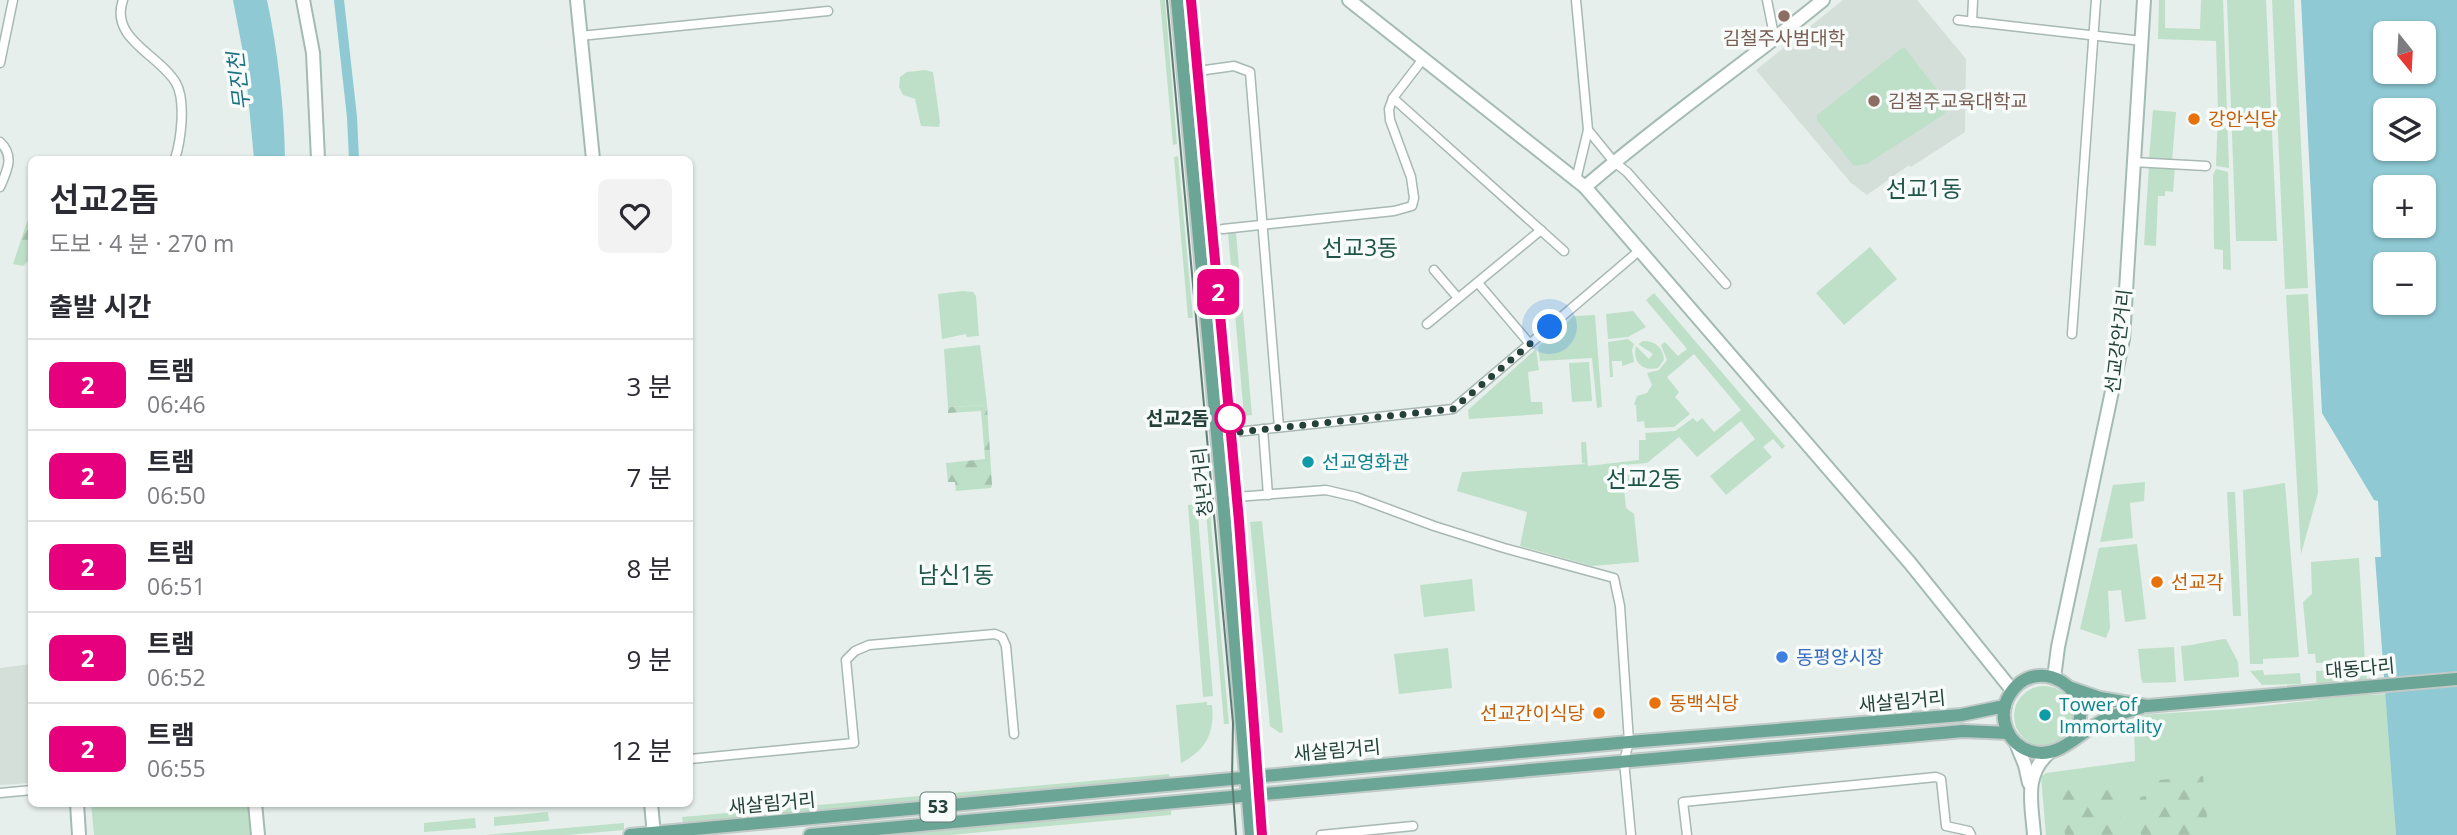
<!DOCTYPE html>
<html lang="ko">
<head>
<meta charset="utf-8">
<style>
	:root { --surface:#fff; --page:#f2f2f3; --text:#2b2b33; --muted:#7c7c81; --line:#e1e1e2 }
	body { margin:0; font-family:"Open Sans","Noto Sans KR",sans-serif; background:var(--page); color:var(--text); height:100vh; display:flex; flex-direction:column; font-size:26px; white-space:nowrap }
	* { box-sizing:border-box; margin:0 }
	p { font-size:23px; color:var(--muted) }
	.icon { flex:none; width:38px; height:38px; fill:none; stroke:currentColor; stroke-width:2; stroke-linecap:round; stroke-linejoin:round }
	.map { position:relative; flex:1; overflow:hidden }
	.side { position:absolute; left:28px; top:156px; width:665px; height:651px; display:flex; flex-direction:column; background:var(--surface); border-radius:10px; box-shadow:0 2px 5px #0004 }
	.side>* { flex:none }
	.badge { padding:0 14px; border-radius:10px; font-size:24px; line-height:46px }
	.needle { width:46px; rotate:162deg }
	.tools { position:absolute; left:2373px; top:21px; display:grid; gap:14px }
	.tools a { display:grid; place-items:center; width:63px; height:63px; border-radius:10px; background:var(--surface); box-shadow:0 2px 5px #0004; font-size:35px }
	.you { position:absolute; width:35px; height:35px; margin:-18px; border:5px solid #fff; border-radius:50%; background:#1a73e8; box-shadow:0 0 0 10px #1a73e833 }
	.map>.badge { position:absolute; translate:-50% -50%; box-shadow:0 0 0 4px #fff }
	h2 { padding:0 21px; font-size:26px; line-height:63px }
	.round { display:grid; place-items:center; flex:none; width:74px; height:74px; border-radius:10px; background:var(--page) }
	.head { display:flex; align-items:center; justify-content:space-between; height:119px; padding:0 21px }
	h1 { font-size:33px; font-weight:600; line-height:52px }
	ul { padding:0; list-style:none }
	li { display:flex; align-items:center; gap:21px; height:91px; padding:0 21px; border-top:2px solid var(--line) }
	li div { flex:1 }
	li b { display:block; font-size:26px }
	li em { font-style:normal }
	li .badge { min-width:77px; font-weight:700; text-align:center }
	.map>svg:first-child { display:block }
	.built { fill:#d4dfda }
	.green { fill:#bfe0c8 }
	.forest { fill:url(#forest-firs) }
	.water { fill:#8ec9d4; fill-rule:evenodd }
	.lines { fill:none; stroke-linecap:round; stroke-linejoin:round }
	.canal { stroke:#8ec9d4; stroke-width:10 }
	.street-casing { stroke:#a8b8b2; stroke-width:11 }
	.secondary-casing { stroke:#a4bbb3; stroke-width:16 }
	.primary-casing { stroke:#c2cac8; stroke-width:16 }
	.street { stroke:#fff; stroke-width:8 }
	.secondary { stroke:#fff; stroke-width:12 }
	.primary { stroke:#6aa596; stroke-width:12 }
	.tram { stroke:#5f7d75; stroke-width:2 }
	.line-casing { stroke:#fff; stroke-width:16 }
	.line { stroke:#e6007e; stroke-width:10 }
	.walk { stroke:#24423a; stroke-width:7; stroke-dasharray:0 12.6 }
	.education-dot { fill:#8d6e63; stroke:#f7fbf9; stroke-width:2.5 }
	.food-dot { fill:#e8710a; stroke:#f7fbf9; stroke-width:2.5 }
	.stop-dot { fill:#fff; stroke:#e6007e; stroke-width:3.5 }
	.culture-dot { fill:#0f9aa8; stroke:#f7fbf9; stroke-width:2.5 }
	.shop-dot { fill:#3f7fe0; stroke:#f7fbf9; stroke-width:2.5 }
	.labels { text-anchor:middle; stroke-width:7; stroke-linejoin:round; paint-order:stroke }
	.shield { fill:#f7fbf9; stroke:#637a73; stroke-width:2 }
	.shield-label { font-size:18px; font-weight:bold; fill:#24423a }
	.education-label { font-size:19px; fill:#785e54; stroke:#f7fbf9 }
	.food-label { font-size:19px; fill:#c56008; stroke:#f7fbf9; text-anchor:start }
	.street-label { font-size:19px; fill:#24423a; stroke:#f7fbf9 }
	.stop-label { font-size:19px; font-weight:bold; fill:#24423a; stroke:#f7fbf9; text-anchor:end }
	.culture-label { font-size:19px; fill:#0d838f; stroke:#f7fbf9; text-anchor:start }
	.shop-label { font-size:19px; fill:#366cbe; stroke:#f7fbf9; text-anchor:start }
	.water-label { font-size:21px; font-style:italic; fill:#1c6f80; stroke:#f7fbf9 }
	.quarter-label { font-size:23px; fill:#1f5548; stroke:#f7fbf9 }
</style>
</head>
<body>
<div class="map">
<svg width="2457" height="835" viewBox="0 0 2457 835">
	<defs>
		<pattern id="forest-firs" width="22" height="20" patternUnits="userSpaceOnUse" patternTransform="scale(1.75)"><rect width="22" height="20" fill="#bfe0c8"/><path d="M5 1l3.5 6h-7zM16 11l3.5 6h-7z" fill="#a4c1ad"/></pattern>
	</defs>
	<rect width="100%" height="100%" fill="#e6efeb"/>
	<!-- built -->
	<g class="built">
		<path d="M1843,0H1917L1966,59L1965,132L1911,167L1909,165L1867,195L1851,183L1756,70Z"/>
		<path d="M31,664V783L0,785V668Z"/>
	</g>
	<!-- green -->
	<g class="green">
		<path d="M1160,0H1165L1177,144L1173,145Z"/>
		<path d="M2159,0H2165V28L2200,29L2201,0H2223L2229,168L2216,166L2218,109L2216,41L2158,39Z"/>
		<path d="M2227,0H2266L2277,241H2236Z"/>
		<path d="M2272,0H2294L2308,288L2285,289Z"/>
		<path d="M1902,48H1905L1948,104L1947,110L1943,115L1867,164L1854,166L1817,120V115Z"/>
		<path d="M925,70L933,72L940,122L939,127L921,126L915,99L903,95L899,87L900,77L907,72Z"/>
		<path d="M2153,110L2176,112L2172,161L2149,159Z"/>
		<path d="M1178,156L1193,318H1188L1174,157Z"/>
		<path d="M1213,164L1235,409H1230L1208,165Z"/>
		<path d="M2149,165L2175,167L2173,192L2165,191V196H2158L2156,246L2144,245Z"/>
		<path d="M2216,169L2228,172L2231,270L2223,269V250L2214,249L2213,175Z"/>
		<path d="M1228,233H1236L1252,415L1244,416Z"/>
		<path d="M1870,247L1897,279L1844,325L1816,293Z"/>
		<path d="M963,291L973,292L976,296L979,336L967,337L966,334L942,339L938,294Z"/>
		<path d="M1654,293L1785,446L1782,449L1773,439L1763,447L1772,457L1726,495L1710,476L1755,439L1741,421L1697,457L1679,437L1647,463L1622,465L1623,470L1634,469L1639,474L1624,488L1626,508L1634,514L1639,562L1592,566L1520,546L1527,512L1457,491L1462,472L1586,464L1582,463L1581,442H1586L1588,466L1639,460V440H1646L1645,433L1675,431L1693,418L1697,422L1702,418L1714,432L1741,410L1694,354L1667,377L1679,392L1675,397L1690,414L1674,427L1645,428L1644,421L1637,422L1636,405H1634L1637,396L1647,393L1652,385L1647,373L1659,370L1667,360L1661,345L1665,342L1678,356L1687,349L1646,300Z"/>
		<path d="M2308,294L2318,493L2301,554L2286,295Z"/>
		<path d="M1633,311L1646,327L1628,337L1608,339L1606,314Z"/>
		<path d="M1595,315L1602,407L1597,408L1592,358L1540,361L1538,347L1574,316Z"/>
		<path d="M1628,339L1634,344L1632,350L1634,362L1622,366V361H1612L1613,377H1610L1608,342Z"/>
		<path d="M1643,341C1656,341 1663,348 1664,360L1658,368C1642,372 1632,361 1636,346L1649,359L1653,354L1638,344Z"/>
		<path d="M980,345L987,405L948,407L944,349Z"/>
		<path d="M1536,349L1539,370L1528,372L1531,402H1542L1543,414L1469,419L1468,410Z"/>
		<path d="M1589,362L1592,401L1572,402L1569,363Z"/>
		<path d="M2145,482L2144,501L2130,503L2133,538L2100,542L2113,485Z"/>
		<path d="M2285,483L2299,657L2263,659V664H2250L2243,490Z"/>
		<path d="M2227,492H2235L2241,616H2233Z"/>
		<path d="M1197,504L1213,696L1203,697L1188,505Z"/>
		<path d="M1206,512H1210L1229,724H1224Z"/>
		<path d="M1262,521L1283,732L1280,733L1270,726L1250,522Z"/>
		<path d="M2137,544L2146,619L2125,622L2121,590L2108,591L2110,628L2106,638L2080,629L2099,548Z"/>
		<path d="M2359,558L2365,661L2316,663L2315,654H2308L2303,602L2312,594L2311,562Z"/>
		<path d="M1472,579L1475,611L1424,617L1420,585Z"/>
		<path d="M2226,639L2238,662L2239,677L2184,681L2181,646C2198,645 2211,640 2226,639Z"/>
		<path d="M2174,647L2176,682L2143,683L2141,678L2138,649Z"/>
		<path d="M1448,648L1452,688L1399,694L1394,654Z"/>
		<path d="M2366,668L2368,695L2387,694L2396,835H2046L2041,777L2046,773L2135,761L2134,722L2139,715L2234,709L2317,700L2316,671Z"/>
		<path d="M2263,670L2264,675L2300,673L2301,684L2262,685L2250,671Z"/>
		<circle cx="2044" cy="716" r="30"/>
		<path d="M1207,702V705H1212C1215,731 1207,750 1181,763L1176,705Z"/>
		<path d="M1169,774L1170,781L683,825L682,817Z"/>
		<path d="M91,803H248L251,835H94Z"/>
		<path d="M1171,810V815L950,835H893Z"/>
		<path d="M548,812L549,821L494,826V817Z"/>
		<path d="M475,818L476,828L424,832V823Z"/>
		<path d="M624,823V830L567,835H485Z"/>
	</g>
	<!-- forest -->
	<g class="forest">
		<path d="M31,217V258L23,266L13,264L27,222Z"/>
		<path d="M987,405L992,485L991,488L956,491L955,482H948L946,463L985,459L981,411L948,413V407Z"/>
		<path d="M2203,776L2209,835H2178L2172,779Z"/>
		<path d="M2170,779L2176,835H2141L2137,797L2146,796L2147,806L2163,804L2162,797L2152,798L2151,788H2147L2146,781Z"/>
		<path d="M2118,785L2122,835H2065L2061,790Z"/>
	</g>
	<!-- water -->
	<g class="water">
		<path d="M233,0H267C278,52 284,106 285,159H254L245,63Z"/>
		<path d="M2301,0H2457V835H2396L2375,557H2381L2378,501L2374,500L2322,413ZM2385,33H2424V72H2385ZM2385,110H2424V149H2385ZM2385,187H2424V226H2385ZM2385,264H2424V303H2385Z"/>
	</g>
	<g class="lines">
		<!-- canal -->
		<path class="canal" d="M339,0L352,117L354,159"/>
		<defs>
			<g id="street">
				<path d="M123,0C109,39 160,55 176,83C186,101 181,140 175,159"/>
				<path d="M1576,0L1588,130L1576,180"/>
				<path d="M1767,0L1775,40"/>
				<path d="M1958,20L2142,41"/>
				<path d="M1972,22L1973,0"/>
				<path d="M580,36L828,11"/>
				<path d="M1423,59L1393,98L1564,251"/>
				<path d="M0,63L13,0"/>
				<path d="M1184,73L1234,66L1250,72L1279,427"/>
				<path d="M1588,130L1614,162L1627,172L1726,284"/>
				<path d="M0,142C15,156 7,171 0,187"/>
				<path d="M2133,162L2206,166"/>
				<path d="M1223,229L1394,211L1412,206L1414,198L1411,177L1390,120L1389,109L1393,98"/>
				<path d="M1434,270L1458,298"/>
				<path d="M1478,283L1530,344"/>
				<path d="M1427,324L1541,230"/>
				<path d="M2072,334L2096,0"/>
				<path d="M1263,429L1268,495"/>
				<path d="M1217,434L1453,409L1640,250"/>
				<path d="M1223,498L1326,490L1356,497L1434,526L1504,548L1614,578L1620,606L1629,742L1624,761L1631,835"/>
				<path d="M690,759L854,743L846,660L855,651L869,645L995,634L1002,637L1006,646L1014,734"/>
				<path d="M0,793L32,790"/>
				<path d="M1321,835L1413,826"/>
				<path d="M1687,835L1683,802L1936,777L1941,779L1946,826L1969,831L1971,835"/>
			</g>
			<g id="secondary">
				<path d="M303,0L313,53L318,159"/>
				<path d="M577,0L593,159"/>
				<path d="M1349,0L1585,187L1910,563L2012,690"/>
				<path d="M1585,187C1661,121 1745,64 1823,0"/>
				<path d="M2054,678L2058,647L2123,339L2144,0"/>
				<path d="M2016,743L2025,765L2029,783"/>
				<path d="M77,803L79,835"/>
				<path d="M255,803L258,835"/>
				<path d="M651,803L654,835"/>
				<path d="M2034,835C2032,805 2023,775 2049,753"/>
			</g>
			<g id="primary">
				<path d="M1177,0L1223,498L1251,835"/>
				<path d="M2071,688L2100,698L2147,706L2457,679"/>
				<path d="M2074,737C2100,689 2037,652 2010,694C2003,705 2002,718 2007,730C2011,740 2020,748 2030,751C2060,761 2080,730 2106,719C2117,714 2130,711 2142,707"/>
				<path d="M630,835L1629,742L1961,715L2005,706"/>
				<path d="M810,835L1963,731L2008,733"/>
			</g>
		</defs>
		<!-- street casing -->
		<use href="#street" class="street-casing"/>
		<!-- secondary casing -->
		<use href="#secondary" class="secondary-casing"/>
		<!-- primary casing -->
		<use href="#primary" class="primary-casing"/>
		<!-- street -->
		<use href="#street" class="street"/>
		<!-- secondary -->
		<use href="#secondary" class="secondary"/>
		<!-- primary -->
		<use href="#primary" class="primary"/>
		<!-- tram -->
		<g class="tram">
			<path d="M1167,0L1233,723L1232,779L1236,835"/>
			<path d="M1191,0L1237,497L1262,835"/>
		</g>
	</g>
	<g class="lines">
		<defs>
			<path id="line" d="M1191,0L1239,521L1262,835"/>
		</defs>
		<!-- line casing -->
		<use href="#line" class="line-casing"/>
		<!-- line -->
		<use href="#line" class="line"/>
		<!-- walk -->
		<path class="walk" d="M1230,418V433L1453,409L1550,327"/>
	</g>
	<!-- markers -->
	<g class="education-dot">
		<circle cx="1784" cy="16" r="7"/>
		<circle cx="1874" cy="101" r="7"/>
	</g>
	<g class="food-dot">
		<circle cx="2194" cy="119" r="7"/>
		<circle cx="2157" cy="582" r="7"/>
		<circle cx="1655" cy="703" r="7"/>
		<circle cx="1599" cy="713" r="7"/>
	</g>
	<circle class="stop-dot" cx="1230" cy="418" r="14"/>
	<g class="culture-dot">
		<circle cx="1308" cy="462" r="7"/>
		<circle cx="2045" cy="715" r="7"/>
	</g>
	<circle class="shop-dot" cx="1782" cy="657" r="7"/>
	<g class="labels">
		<!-- shield labels -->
		<rect class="shield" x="920.5" y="792.5" width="35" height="29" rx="5"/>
		<g class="shield-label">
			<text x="938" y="813">53</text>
		</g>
		<!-- education labels -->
		<g class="education-label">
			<text x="1784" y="45">김철주사범대학</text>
			<text x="1888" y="108" text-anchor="start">김철주교육대학교</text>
		</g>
		<!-- food labels -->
		<g class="food-label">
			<text x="2208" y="126">강안식당</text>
			<text x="2171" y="589">선교각</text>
			<text x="1669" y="710">동백식당</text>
			<text x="1585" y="720" text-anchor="end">선교간이식당</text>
		</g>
		<!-- street labels -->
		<g class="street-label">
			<text transform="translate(2118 341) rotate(-83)" y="7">선교강안거리</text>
			<text transform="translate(1202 482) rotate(-96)" y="7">청년거리</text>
			<text transform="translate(2360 668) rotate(-5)" y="7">대동다리</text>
			<text transform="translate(1902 701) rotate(-5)" y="7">새살림거리</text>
			<text transform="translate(1337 750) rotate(-5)" y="7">새살림거리</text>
			<text transform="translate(772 803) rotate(-5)" y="7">새살림거리</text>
		</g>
		<!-- stop labels -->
		<g class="stop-label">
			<text x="1209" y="425">선교2돔</text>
		</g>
		<!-- culture labels -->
		<g class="culture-label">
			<text x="1322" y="469">선교영화관</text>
			<text x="2059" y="711">Tower of<tspan x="2059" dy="22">Immortality</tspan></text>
		</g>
		<!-- shop labels -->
		<g class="shop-label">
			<text x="1796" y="664">동평양시장</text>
		</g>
		<!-- water labels -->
		<g class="water-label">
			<text transform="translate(239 81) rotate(-97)" y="7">무진천</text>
		</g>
		<!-- quarter labels -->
		<g class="quarter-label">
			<text x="1924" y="197">선교1동</text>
			<text x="1360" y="256">선교3동</text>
			<text x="1644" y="487">선교2동</text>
			<text x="956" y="583">남신1동</text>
		</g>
	</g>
</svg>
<div class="tools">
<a><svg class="needle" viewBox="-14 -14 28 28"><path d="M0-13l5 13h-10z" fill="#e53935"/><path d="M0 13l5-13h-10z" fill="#7c7c81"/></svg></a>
<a><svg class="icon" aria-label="layers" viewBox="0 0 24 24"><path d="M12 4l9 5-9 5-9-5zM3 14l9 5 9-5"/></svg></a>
<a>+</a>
<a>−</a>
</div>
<div class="you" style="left:1550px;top:327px"></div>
<b class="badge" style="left:1218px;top:292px;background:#e6007e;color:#fff">2</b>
<section class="side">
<div class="head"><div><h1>선교2돔</h1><p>도보 · 4 분 · 270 m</p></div><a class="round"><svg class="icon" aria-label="heart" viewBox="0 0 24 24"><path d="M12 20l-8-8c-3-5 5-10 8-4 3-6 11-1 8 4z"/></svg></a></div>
<h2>출발 시간</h2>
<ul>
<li><span class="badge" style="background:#e6007e;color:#fff">2</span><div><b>트램</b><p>06:46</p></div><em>3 분</em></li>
<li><span class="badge" style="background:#e6007e;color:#fff">2</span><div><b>트램</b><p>06:50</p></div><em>7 분</em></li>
<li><span class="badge" style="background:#e6007e;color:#fff">2</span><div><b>트램</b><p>06:51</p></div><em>8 분</em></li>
<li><span class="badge" style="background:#e6007e;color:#fff">2</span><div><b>트램</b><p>06:52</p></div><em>9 분</em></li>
<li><span class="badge" style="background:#e6007e;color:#fff">2</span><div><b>트램</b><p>06:55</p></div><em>12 분</em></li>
</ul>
</section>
</div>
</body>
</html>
